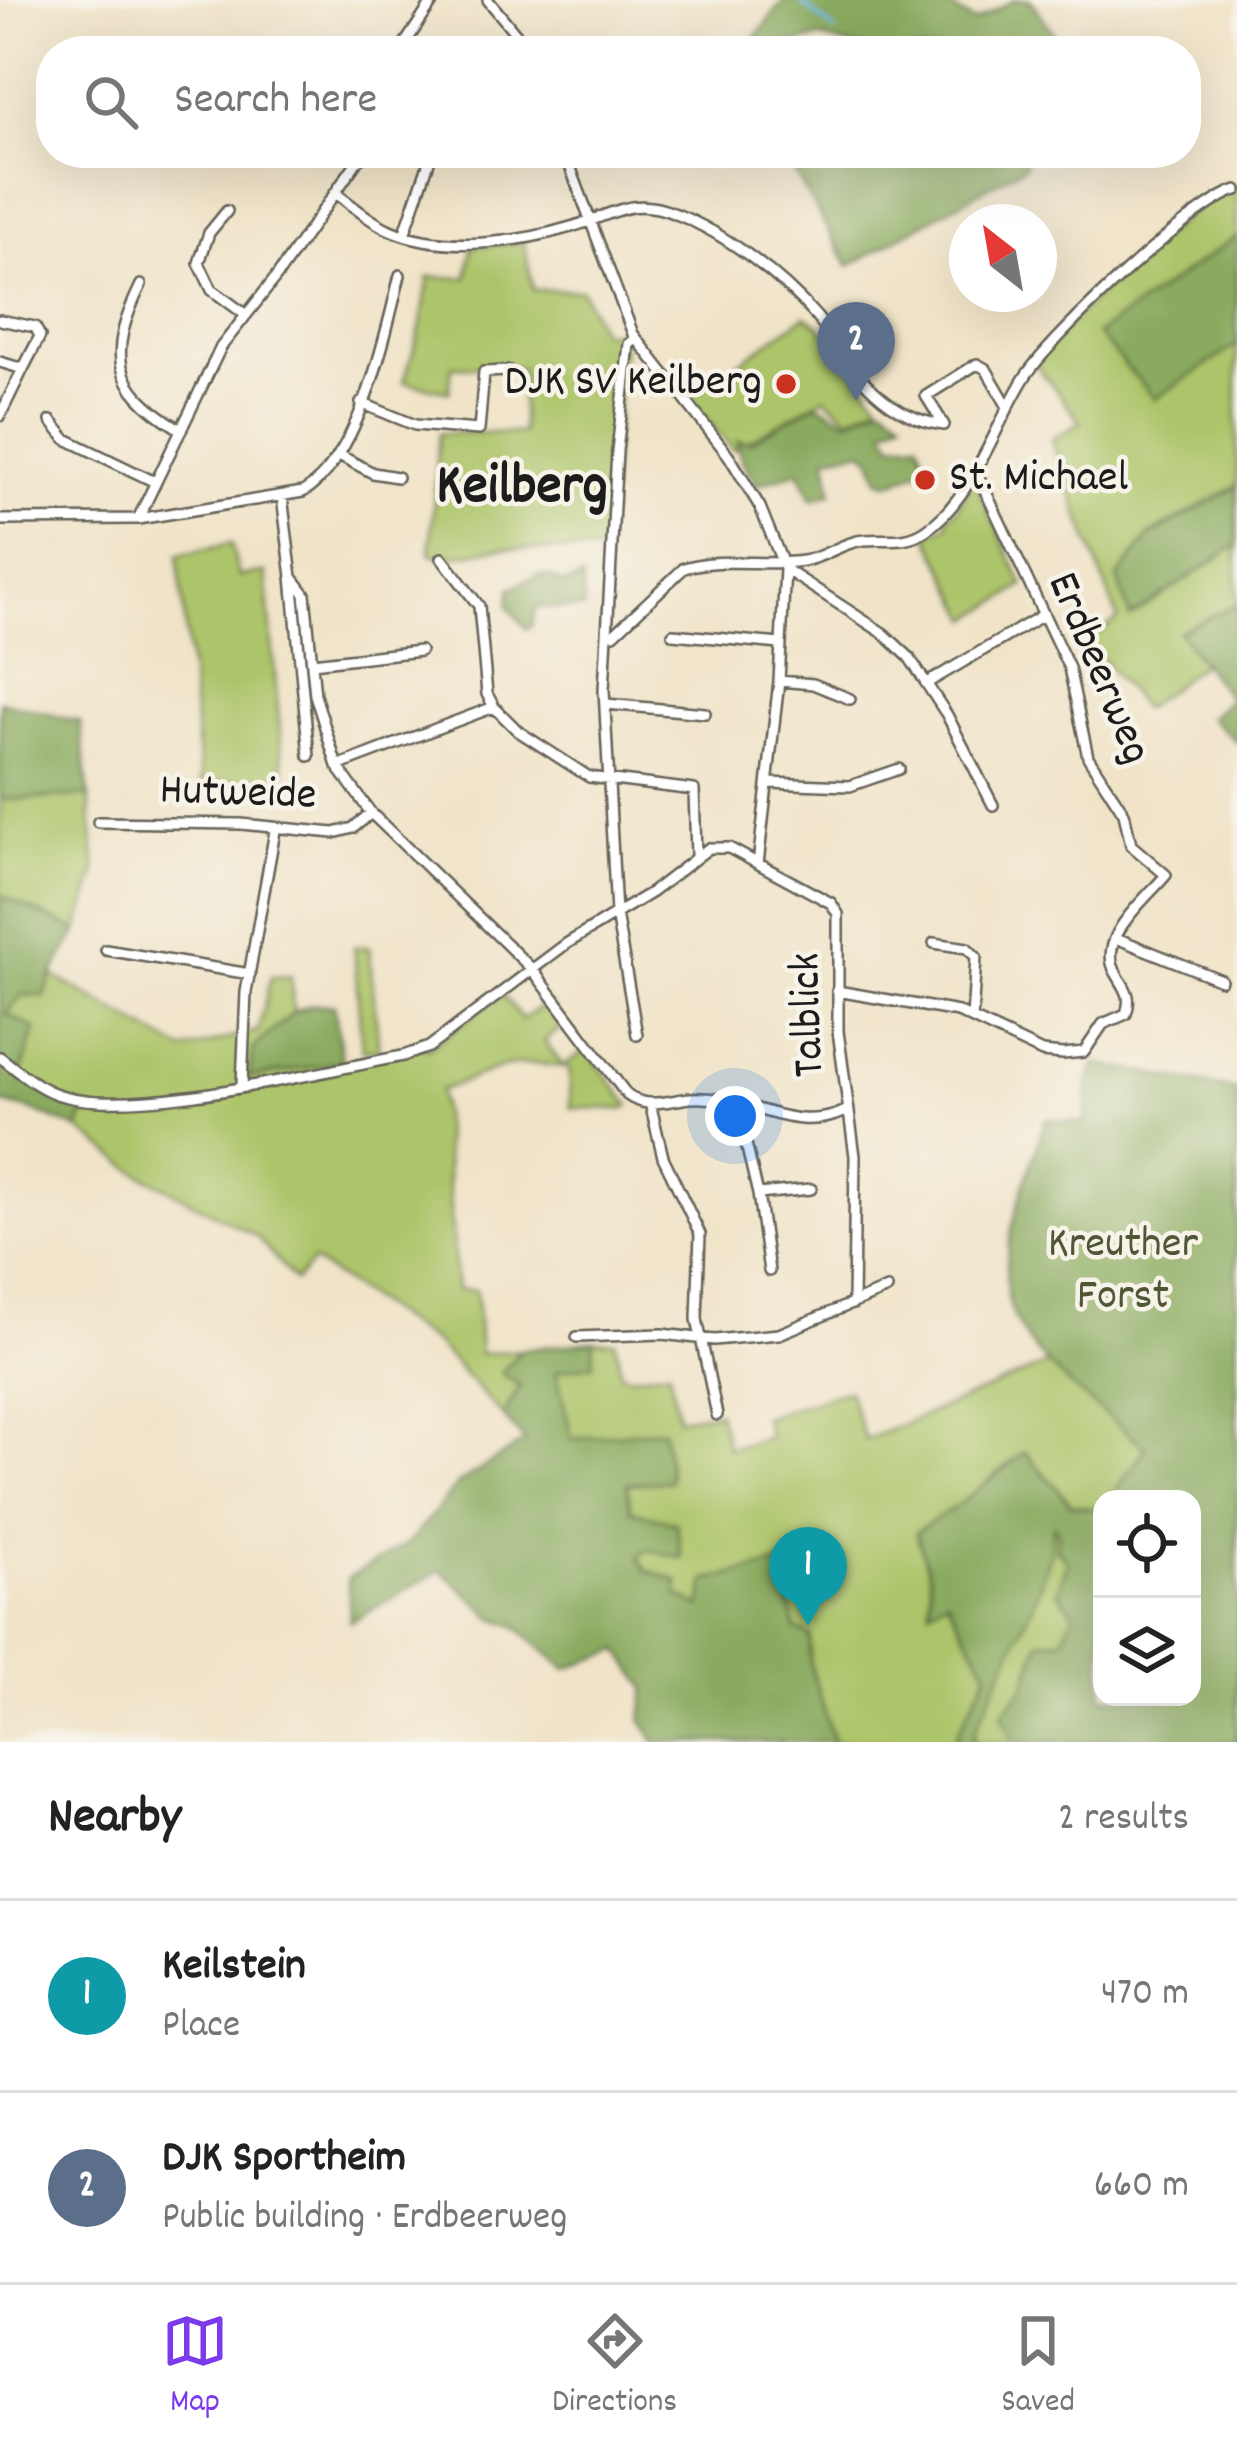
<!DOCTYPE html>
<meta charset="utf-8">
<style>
body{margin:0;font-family:Dekko,sans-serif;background:#f2f2f2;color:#222}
.controls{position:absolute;right:36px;bottom:36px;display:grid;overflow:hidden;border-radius:24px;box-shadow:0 12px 48px #0002}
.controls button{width:108px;height:108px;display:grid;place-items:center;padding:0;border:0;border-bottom:3px solid #e0e0e0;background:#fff;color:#222;font:60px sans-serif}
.compass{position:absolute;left:949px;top:204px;width:108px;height:108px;border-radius:50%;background:#fff;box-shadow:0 12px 48px #0002;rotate:329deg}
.you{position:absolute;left:735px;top:1116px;width:42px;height:42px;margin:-30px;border:9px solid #fff;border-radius:50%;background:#1a73e8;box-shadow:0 0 0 18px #1a73e833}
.badge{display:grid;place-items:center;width:78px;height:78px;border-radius:50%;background:#7c3aed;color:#fff;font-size:39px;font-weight:700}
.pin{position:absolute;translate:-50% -99px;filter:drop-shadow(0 3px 6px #0008)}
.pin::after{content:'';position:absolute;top:63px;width:42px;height:36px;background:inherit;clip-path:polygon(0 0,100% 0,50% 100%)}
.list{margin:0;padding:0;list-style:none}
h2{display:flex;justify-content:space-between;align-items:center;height:156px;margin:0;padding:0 48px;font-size:51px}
h2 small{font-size:39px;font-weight:400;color:#767676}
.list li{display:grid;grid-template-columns:78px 1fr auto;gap:36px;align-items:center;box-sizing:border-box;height:192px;padding:0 48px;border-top:3px solid #e0e0e0}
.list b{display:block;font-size:45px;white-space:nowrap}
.list p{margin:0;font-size:39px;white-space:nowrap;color:#767676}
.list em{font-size:39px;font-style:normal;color:#767676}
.icon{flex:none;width:66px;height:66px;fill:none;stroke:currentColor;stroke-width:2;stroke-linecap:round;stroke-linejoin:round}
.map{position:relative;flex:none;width:1237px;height:1742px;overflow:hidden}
.search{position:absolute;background:#fff;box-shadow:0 12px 48px #0002;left:36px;right:36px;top:36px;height:132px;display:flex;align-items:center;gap:30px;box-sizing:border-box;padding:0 42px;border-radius:48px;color:#767676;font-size:45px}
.sheet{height:540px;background:#fff}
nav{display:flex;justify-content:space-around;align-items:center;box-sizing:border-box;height:168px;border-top:3px solid #e0e0e0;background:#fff;font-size:33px;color:#767676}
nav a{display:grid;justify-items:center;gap:6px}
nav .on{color:#7c3aed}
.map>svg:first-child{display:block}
.green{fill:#adc56a;stroke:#647043;stroke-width:3}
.forest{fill:#8aaa5e;stroke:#53633d;stroke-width:3}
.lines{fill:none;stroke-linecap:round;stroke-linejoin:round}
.stream{stroke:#72c0ec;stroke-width:3}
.street-casing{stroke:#666258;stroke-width:14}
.street{stroke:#fff;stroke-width:9}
.poi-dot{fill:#c8321e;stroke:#f7f3e8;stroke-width:4.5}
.labels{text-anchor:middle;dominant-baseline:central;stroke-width:9;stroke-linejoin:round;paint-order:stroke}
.poi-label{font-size:45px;fill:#1c1c1c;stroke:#f7f3e8;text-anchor:end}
.street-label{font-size:45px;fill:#1c1c1c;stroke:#f7f3e8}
.park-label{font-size:45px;fill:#4f5737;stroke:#f7f3e8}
.district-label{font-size:57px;font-weight:bold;fill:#1c1c1c;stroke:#f7f3e8}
</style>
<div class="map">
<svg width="1237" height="1742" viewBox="0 0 1237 1742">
<rect width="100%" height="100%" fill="#f7f3e8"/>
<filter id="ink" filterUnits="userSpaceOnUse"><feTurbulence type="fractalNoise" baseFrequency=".00833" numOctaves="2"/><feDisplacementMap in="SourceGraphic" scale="24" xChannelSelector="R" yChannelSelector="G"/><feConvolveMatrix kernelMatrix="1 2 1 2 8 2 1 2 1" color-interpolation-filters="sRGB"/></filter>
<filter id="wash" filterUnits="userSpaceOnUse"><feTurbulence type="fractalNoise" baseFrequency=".004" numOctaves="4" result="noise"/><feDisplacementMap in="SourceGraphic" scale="48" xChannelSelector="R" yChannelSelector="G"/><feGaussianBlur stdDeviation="2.7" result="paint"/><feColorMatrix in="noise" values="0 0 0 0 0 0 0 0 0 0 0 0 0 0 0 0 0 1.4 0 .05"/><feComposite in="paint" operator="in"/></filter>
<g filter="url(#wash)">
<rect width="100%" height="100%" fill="#f0e3c7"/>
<!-- green -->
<path class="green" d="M 1229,186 L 1237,186 L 1237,486 L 1150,535 L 1118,577 L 1131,616 L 1237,545 L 1237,604 L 1179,631 L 1202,664 L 1143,709 L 1087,641 L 1118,619 L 1051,440 L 1081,422 L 1033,361 C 1094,298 1155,235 1229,186 Z
M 524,242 L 533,290 L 582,290 L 601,332 L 624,331 L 605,552 L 499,548 L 442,558 L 430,553 L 439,433 L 522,433 L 521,368 L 452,366 L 449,392 L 404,382 L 420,329 L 429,277 L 467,278 L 472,247 Z
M 805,316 L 819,325 L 880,403 L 849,417 L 825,397 L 733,450 L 689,398 Z
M 973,478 L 1024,586 L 970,619 L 928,535 L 948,524 L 948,516 L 957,509 Z
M 231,544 L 239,576 L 266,573 L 284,777 L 201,783 L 178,555 Z
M 89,796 L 96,872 L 78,931 L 0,895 L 0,800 Z
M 354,947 L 369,947 L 379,1050 L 362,1050 Z
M 52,975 L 184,1051 L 258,1031 L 271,977 L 291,976 L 293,1012 L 312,1005 L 334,1005 L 342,1062 L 405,1052 L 426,1042 L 427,1049 L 502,994 L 522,1019 L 548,1002 L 565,1025 L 544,1041 L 563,1066 L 586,1050 L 630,1105 L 624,1109 L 571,1108 L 569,1068 C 502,1056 500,1071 440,1090 L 457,1290 L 476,1290 L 480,1354 L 521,1350 L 502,1373 L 520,1386 L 503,1416 L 436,1344 L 313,1261 L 295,1281 L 257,1237 L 135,1171 L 78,1129 L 86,1107 L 55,1099 L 20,1078 L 6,1013 L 23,995 L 45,995 Z
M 1237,1331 L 1237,1742 L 834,1742 L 810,1664 L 810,1635 L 795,1630 L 782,1563 L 706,1581 L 702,1607 L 677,1595 L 678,1581 L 646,1570 L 639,1557 L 648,1549 L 681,1557 L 676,1523 L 631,1510 L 627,1484 L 670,1480 L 663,1430 L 572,1440 L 556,1370 L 593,1364 L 593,1341 L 615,1341 L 621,1373 L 632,1376 L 669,1370 L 678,1418 L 718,1412 L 728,1449 L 769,1437 L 763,1417 L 848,1390 L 865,1440 L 1048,1364 L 1146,1448 L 1110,1499 L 1102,1499 L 1102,1510 L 1072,1505 L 1025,1452 L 962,1502 L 917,1532 L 930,1576 L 930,1608 L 946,1598 L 988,1672 L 981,1689 L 1037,1589 L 1050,1554 L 1053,1526 L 1059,1534 L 1056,1549 L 1065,1557 L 1102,1515 L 1102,1697 L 1192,1697 L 1192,1499 L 1113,1499 L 1148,1455 L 1199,1348 Z"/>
<!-- forest -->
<path class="forest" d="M 784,0 L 940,0 L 974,22 L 1014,0 L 1031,0 L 1066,51 L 872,51 L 820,38 L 759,51 L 754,39 Z
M 794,153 L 1019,153 L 1026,165 L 849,266 L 786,158 Z
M 1237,236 L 1237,345 L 1155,399 L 1097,334 Z
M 817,403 L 848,420 L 883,404 L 903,418 L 885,430 L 894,443 L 919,441 L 926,461 L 920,470 L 890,483 L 879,479 L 873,460 L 864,450 L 827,456 L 832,493 L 812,499 L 799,471 L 757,485 L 741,459 L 737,441 L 749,442 Z
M 1237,486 L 1237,545 L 1130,617 L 1118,577 L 1150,536 Z
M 539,575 L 552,577 L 564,584 L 583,578 L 584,609 L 536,607 L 531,626 L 526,629 L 508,605 L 511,588 Z
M 1237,604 L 1237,742 L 1210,718 L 1230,699 L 1179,632 Z
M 0,701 L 80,722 L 89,796 L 0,800 Z
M 0,895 L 78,931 L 52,975 L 45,996 L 23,995 L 6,1013 L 35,1029 L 20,1078 L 55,1099 L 87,1107 L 78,1129 L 32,1110 L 0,1102 Z
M 312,1005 L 334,1005 L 342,1062 L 249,1078 L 253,1048 L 293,1013 Z
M 1096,1064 L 1237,1090 L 1237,1742 L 1014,1742 L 1002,1714 L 1025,1686 L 1040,1641 L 1063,1639 L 1074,1612 L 1058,1592 L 1068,1561 L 1056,1548 L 1059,1534 L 1054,1526 L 1050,1554 L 1033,1605 L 974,1732 L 975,1742 L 953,1742 L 988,1672 L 947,1598 L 930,1609 L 930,1576 L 916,1532 L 962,1502 L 1025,1452 L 1072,1505 L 1102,1510 L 1102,1697 L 1192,1697 L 1192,1499 L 1110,1499 L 1146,1448 C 1104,1411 1029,1363 1011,1309 C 993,1258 1030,1169 1046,1119 L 1085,1123 L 1089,1081 Z
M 593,1341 L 594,1364 L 556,1371 L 572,1439 L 663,1429 L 670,1481 L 627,1484 L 631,1510 L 676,1523 L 682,1558 L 648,1549 L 639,1557 L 646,1570 L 678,1581 L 677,1595 L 701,1607 L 706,1581 L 782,1563 L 795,1629 L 810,1635 L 810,1665 L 834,1742 L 655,1742 L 642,1719 L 646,1688 L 619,1650 L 566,1669 L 516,1626 L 494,1618 L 441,1570 L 350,1622 L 348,1578 L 410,1542 L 458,1484 L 525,1441 L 503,1416 L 520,1386 L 501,1373 L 521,1350 Z"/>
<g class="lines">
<!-- stream -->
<path class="stream" d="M 798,0 L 835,31"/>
</g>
</g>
<g filter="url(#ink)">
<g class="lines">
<defs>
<path id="street" d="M 488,0 L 530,51
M 400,51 L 434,0
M 565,153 L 633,334 L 729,456 L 760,507 L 785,569 L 779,681 L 758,864
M 337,194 C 354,207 370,221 390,230 C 443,253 518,243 571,227 C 614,215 631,195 676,214 C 725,233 781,276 816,316 C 824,325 830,337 837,347 C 862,384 898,420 944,425
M 227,211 L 209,233 L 199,263 L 212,290 L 246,315
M 404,235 L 432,153
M 141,285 C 107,354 112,387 178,428
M 0,320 L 35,327 L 40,336 L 23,369
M 636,339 L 629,344 L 617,451 L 604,690 L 616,914 L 637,1035
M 0,362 L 23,369 L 0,416
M 361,403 L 415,425 L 479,430 L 484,372 L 509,371
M 51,421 L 66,439 L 153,481
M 944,425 L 926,396 L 977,364 L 986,369 L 1008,407
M 339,455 L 373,473 L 397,477
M 282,496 L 292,577 L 305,594 L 315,695 L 337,766 L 371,813 L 532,969 L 627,1095 C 646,1110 669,1100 691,1098 C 750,1094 792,1138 848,1110
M 138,519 L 221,347 L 277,276 L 363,153
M 0,520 L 138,519 L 303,492 C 360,458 385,337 400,275
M 442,558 L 479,606 L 487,694 L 494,707 L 518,731 L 589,777 L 694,790 L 696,855
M 785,569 L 883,633 L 909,657 L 947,715 L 993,805
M 292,577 L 309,756
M 609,634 L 614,634 L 684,568 C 722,556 765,567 803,561 C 824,558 842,542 864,540 C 887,538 905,544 926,530 C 972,500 996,423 1025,377 C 1051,337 1194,202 1237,190
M 673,634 L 780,644
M 312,663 L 420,651
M 779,681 L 813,684 L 850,699
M 927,683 L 1043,615
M 606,704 L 705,713
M 337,766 L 494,707
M 768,783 L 850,786 L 899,769
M 98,822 L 241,824 L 334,833 L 353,828 L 371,813
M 1116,938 L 1221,980
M 934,943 L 967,948 L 976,957 L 972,1018
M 106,950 L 250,974
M 837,991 L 958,1012 L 1042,1052 L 1063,1054 L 1084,1052 L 1103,1024 L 1126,1014 C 1133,994 1124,988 1115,971 C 1097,937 1147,898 1166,875 L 1131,845 L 1124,813 L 1088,757 L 1069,668 L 975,469
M 0,1057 C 17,1070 34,1085 54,1093 C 127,1121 321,1071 403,1056 L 429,1047 L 566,944 L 652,892 L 709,848 L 729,848 L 831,903 L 838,914 L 838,1031 L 855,1156 L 853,1304
M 242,1085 L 246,992 L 275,831
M 736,1102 L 758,1194 L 769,1271
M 650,1103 L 663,1157 L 700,1234 L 697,1319 L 717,1415
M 758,1194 L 811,1189
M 577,1337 L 662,1334 L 714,1340 L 779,1334 L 887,1289"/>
</defs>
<!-- street casing -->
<use href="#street" class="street-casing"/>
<!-- street -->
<use href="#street" class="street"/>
</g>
</g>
<!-- markers -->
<g class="poi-dot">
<circle cx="786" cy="384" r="12"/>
<circle cx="925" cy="480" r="12"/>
</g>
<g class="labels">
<!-- poi labels -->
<g class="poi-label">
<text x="762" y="384">DJK SV Keilberg</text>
<text x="949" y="480" text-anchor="start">St. Michael</text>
</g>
<!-- street labels -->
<g class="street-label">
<text transform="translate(1097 669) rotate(67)">Erdbeerweg</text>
<text transform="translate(238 795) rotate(2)">Hutweide</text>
<text transform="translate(810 1015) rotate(-92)">Talblick</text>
</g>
<!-- park labels -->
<g class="park-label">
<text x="1123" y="1246">Kreuther<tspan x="1123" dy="52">Forst</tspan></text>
</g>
<!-- district labels -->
<g class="district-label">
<text x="522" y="490">Keilberg</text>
</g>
</g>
</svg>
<div class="controls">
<button><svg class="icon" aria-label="locate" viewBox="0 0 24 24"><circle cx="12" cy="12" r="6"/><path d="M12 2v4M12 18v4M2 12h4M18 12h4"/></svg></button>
<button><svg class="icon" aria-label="layers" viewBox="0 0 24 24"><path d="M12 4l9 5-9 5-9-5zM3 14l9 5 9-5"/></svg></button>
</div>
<svg class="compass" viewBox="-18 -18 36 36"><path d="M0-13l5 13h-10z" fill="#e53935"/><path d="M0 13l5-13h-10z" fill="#767676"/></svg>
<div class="you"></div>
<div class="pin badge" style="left:808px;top:1626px;background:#0f9aa8">1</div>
<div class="pin badge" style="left:856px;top:401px;background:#5c6f8a">2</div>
<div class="search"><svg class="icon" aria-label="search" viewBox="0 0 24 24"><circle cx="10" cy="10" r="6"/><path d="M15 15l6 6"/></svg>Search here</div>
</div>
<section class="sheet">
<h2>Nearby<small>2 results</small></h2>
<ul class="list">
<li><span class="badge" style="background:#0f9aa8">1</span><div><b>Keilstein</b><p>Place</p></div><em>470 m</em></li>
<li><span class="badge" style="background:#5c6f8a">2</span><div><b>DJK Sportheim</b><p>Public building · Erdbeerweg</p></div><em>660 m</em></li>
</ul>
</section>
<nav>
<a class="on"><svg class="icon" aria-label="map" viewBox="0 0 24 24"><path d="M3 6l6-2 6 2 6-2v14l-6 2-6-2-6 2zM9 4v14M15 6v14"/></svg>Map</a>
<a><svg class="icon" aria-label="directions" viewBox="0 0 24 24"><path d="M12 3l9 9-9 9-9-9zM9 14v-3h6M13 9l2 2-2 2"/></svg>Directions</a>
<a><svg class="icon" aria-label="saved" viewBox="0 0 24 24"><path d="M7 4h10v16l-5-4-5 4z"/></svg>Saved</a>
</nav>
